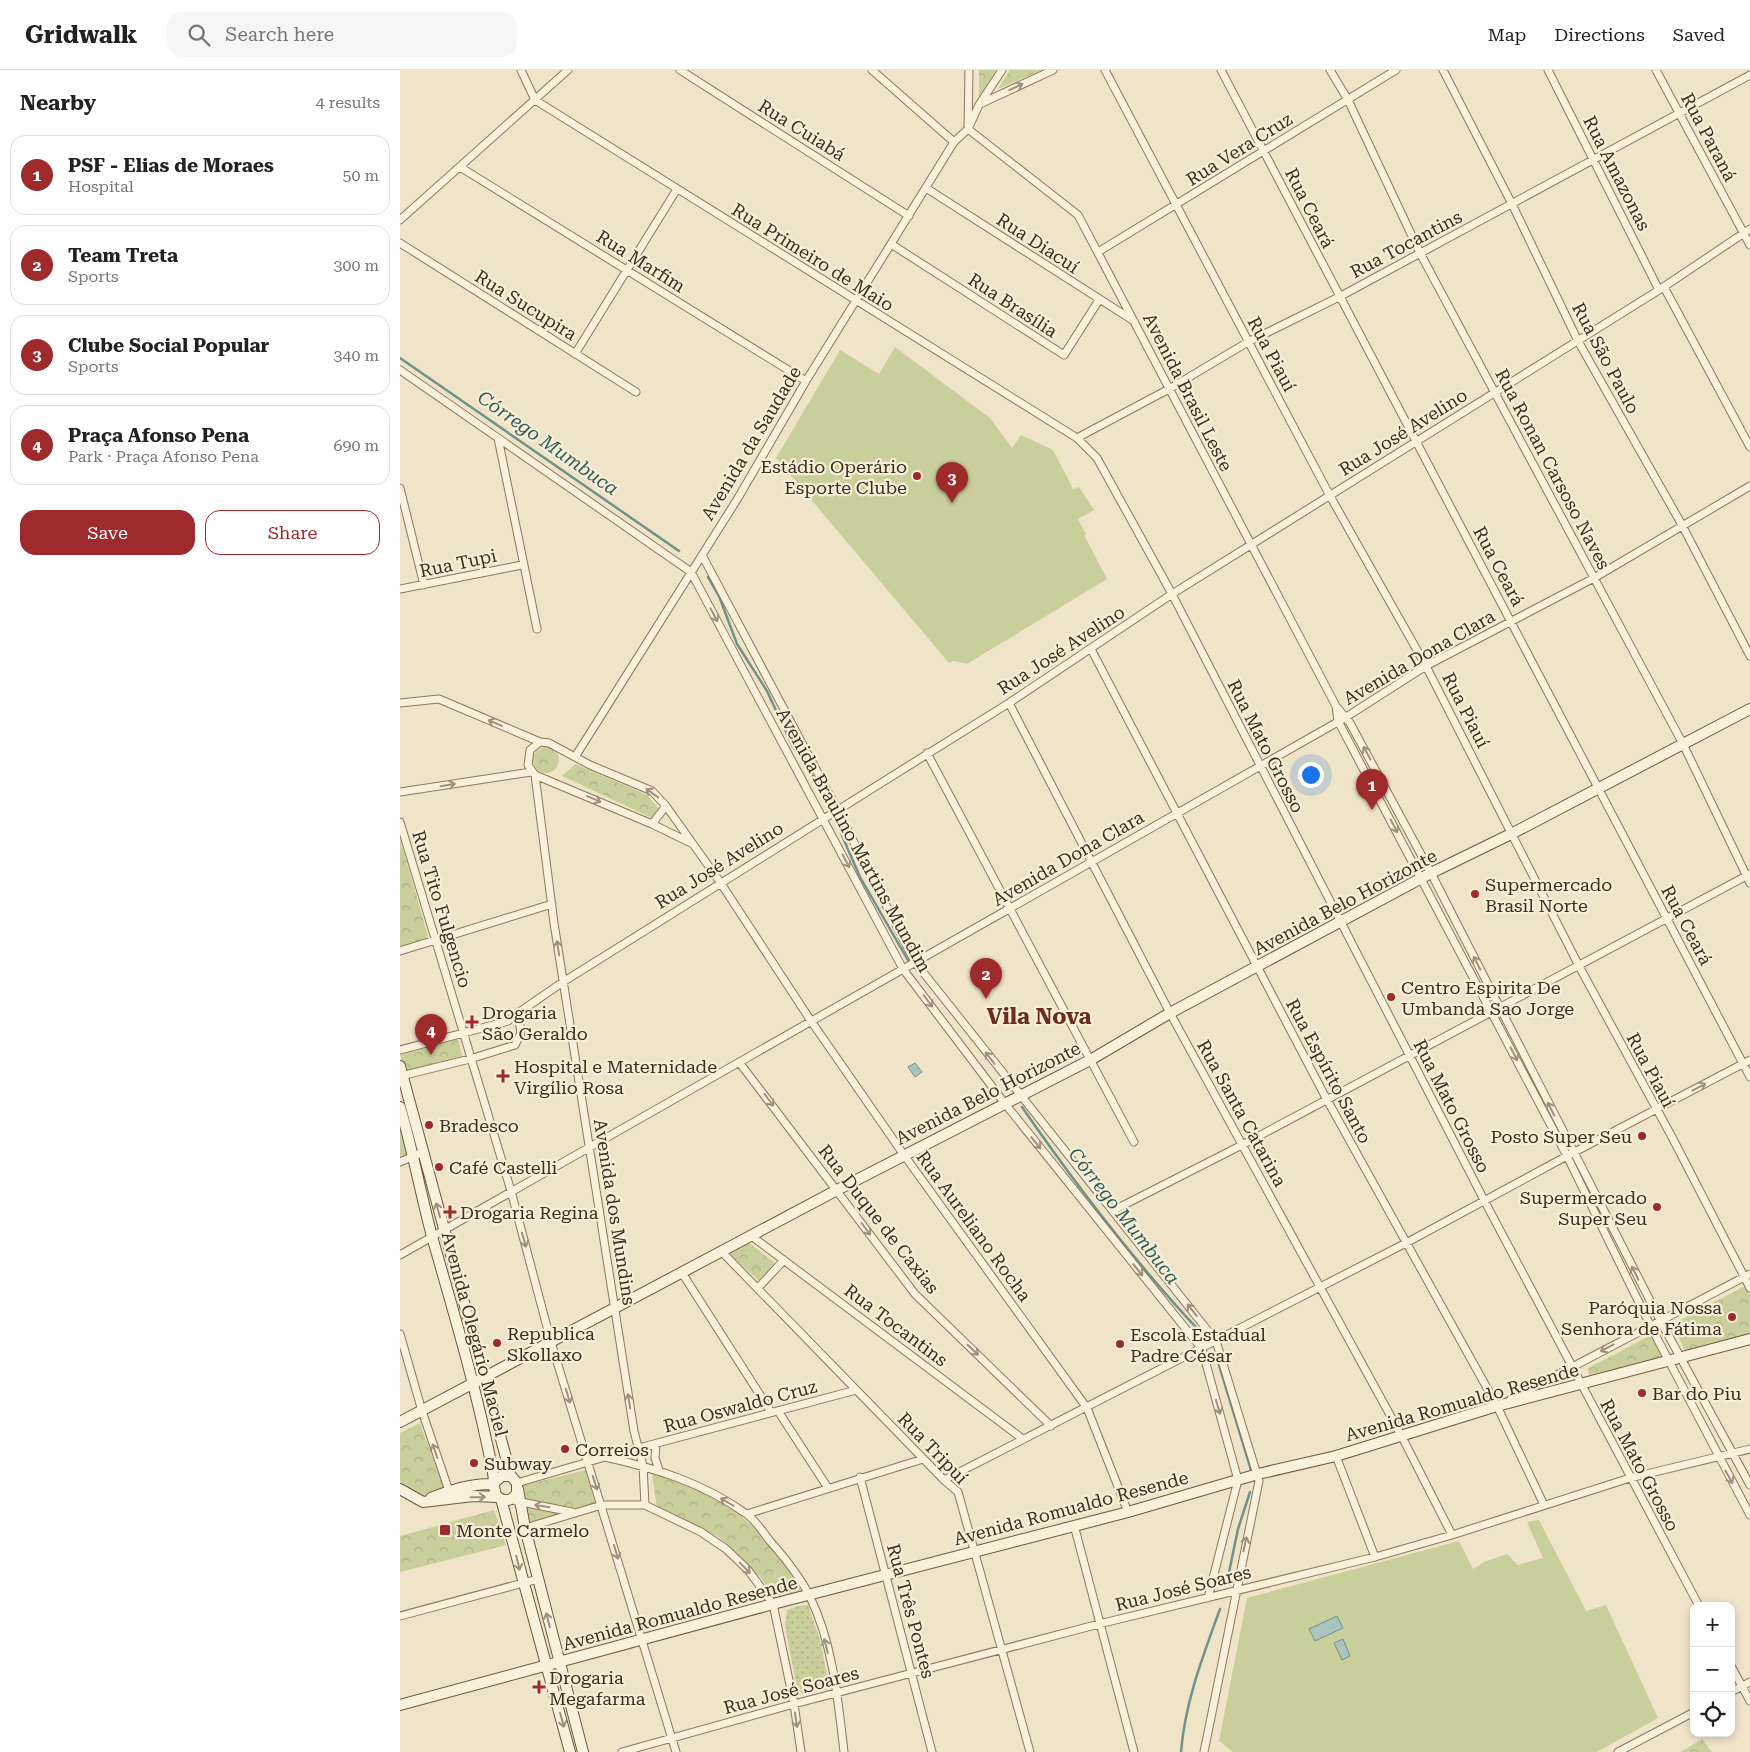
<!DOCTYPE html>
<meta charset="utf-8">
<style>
body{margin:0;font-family:"Roboto Serif",serif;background:#f6f6f6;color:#222}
.controls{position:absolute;right:15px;bottom:15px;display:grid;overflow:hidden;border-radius:10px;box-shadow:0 2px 8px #0003}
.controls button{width:45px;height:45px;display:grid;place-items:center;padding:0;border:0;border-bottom:1px solid #e0e0e0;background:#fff;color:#222;font:25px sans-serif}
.you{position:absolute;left:910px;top:704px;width:18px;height:18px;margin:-12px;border:4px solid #fff;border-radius:50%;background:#1a73e8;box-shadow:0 0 0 8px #1a73e833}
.badge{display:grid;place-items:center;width:32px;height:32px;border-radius:50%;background:#9e2a2b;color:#fff;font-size:16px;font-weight:700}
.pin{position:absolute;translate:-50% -41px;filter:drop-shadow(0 1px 2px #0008)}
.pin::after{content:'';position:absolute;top:26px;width:18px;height:15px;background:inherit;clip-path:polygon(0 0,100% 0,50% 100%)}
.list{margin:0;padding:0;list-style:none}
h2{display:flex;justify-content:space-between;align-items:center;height:65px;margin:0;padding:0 20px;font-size:21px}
h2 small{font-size:16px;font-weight:400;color:#767676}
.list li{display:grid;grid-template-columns:32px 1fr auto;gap:15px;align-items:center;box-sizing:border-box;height:80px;margin:0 10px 10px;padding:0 10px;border:1px solid #e0e0e0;border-radius:15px}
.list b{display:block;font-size:19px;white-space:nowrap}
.list p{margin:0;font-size:16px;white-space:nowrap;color:#767676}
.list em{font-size:16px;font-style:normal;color:#767676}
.actions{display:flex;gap:10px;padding:15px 20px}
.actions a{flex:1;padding:11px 0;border:1px solid #9e2a2b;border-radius:15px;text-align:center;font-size:18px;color:#9e2a2b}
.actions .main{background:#9e2a2b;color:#fff}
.icon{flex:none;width:28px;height:28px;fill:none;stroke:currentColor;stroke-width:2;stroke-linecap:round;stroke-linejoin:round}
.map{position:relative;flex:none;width:1350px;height:1682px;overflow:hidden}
header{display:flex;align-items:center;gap:30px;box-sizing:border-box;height:70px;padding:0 25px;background:#fff;border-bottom:1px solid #e0e0e0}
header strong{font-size:24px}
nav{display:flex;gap:28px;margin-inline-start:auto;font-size:18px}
.search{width:350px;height:45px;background:#f6f6f6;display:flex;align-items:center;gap:12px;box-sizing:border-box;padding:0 18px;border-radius:15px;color:#767676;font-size:19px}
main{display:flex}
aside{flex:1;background:#fff}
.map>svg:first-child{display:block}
.grass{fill:url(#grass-dots)}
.park{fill:url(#park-crowns)}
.pitch{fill:#c9cf9b}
.water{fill:#a9c4bc;stroke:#6f938a}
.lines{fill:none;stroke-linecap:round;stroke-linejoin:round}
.stream{stroke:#6f938a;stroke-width:2.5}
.street-casing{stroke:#8d765c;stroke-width:9}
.secondary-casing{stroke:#6f573f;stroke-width:12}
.street{stroke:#faf1dc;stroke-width:7}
.secondary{stroke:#faf1dc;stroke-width:10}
.oneway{stroke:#9c907e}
.poi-dot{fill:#9e2a2b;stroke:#f7eed8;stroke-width:2}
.labels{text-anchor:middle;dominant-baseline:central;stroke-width:4.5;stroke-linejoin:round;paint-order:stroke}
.street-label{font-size:18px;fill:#3d2e20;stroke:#f7eed8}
.poi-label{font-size:18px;fill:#3d2e20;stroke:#f7eed8;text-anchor:start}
.water-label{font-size:19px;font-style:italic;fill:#2f5d5a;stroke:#f7eed8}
.district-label{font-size:22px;font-weight:bold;fill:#6b2e1e;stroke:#f7eed8}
</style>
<header>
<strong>Gridwalk</strong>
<div class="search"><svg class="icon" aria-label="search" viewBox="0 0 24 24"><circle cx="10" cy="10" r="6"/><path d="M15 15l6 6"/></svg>Search here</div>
<nav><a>Map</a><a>Directions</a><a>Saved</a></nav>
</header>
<main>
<aside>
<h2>Nearby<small>4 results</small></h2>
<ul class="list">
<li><span class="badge">1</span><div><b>PSF - Elias de Moraes</b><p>Hospital</p></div><em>50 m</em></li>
<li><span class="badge">2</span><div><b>Team Treta</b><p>Sports</p></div><em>300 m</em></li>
<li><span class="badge">3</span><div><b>Clube Social Popular</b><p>Sports</p></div><em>340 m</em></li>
<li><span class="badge">4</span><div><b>Praça Afonso Pena</b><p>Park · Praça Afonso Pena</p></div><em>690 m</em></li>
</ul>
<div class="actions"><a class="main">Save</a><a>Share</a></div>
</aside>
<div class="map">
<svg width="1350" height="1682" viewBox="0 0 1350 1682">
<defs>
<pattern id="grass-dots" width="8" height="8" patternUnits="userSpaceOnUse" patternTransform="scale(1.25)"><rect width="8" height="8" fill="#c9cf9b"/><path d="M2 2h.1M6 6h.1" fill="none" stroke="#aeb285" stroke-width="1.8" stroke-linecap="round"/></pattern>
<pattern id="park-crowns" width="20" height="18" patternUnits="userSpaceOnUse" patternTransform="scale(1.25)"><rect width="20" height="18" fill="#c9cf9b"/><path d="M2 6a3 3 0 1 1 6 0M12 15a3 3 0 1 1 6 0" fill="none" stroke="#aeb285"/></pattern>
</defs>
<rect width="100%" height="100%" fill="#f0e4c8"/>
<!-- grass -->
<path class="grass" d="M 408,1535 L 420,1570 L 430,1619 L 398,1624 L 385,1555 L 387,1540 L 398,1536 Z"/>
<!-- park -->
<path class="park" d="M 579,0 L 596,0 L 579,28 Z
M 610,0 L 642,0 L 598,19 Z
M133 690a13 13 0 1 1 26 0a13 13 0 1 1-26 0Z
M 175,694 L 247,725 L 259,739 L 256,747 L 252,748 L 162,706 Z
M 0,768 L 28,866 L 25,870 L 0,878 Z
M 57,966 L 63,988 L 4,1003 L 0,982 Z
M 0,1049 L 7,1077 L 6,1084 L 0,1087 Z
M 348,1172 L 375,1193 L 359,1211 L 330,1184 Z
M 1345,1216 L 1350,1225 L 1350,1265 L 1286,1283 L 1273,1254 Z
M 1253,1264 L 1265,1288 L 1189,1305 L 1188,1298 Z
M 20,1353 L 44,1418 L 23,1427 L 0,1412 L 0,1363 Z
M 186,1400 L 195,1434 L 176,1438 L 124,1430 L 121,1416 Z
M 252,1404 C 309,1416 353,1448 386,1495 C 392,1502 401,1511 400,1521 L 375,1527 L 360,1507 L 319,1467 L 257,1438 Z
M 125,1437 L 161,1443 L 130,1453 Z
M 94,1440 L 106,1475 L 0,1502 L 0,1466 Z
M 1302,1669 L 1312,1682 L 1281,1682 Z"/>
<!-- pitch -->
<path class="pitch" d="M 495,277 L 590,348 L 612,378 L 621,365 L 653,380 L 673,419 L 679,417 L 694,440 L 678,449 L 686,464 L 684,465 L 707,509 L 567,594 L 553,591 L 549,593 L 376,388 L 440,280 L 479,304 Z
M 1139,1450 L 1186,1541 L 1206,1535 L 1258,1648 L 1197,1682 L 833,1682 L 819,1671 L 847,1528 L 1059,1471 L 1073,1499 L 1084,1492 L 1107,1484 L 1118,1495 L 1143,1488 L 1127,1452 Z"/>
<!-- water -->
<path class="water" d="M 515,993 L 522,1002 L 515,1007 L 508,997 Z
M 937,1546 L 943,1558 L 915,1571 L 909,1559 Z
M 943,1569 L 950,1586 L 942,1590 L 934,1573 Z"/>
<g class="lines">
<!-- stream -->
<path class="stream" d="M 0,288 L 279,481
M 308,507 L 319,526 L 337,574 L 367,621 L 393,677 L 404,689 L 427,733
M 441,763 L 460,807 L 509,892
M 622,1037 C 678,1118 739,1198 807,1269
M 815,1282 L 851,1400
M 827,1512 L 838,1459 L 850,1422
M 781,1682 C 785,1632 803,1586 820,1539"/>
<defs>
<path id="street" d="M 121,0 L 135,30 L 677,368 L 697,388 L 772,524 L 1084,1130 L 1299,1536
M 280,0 L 509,146
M 472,0 L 554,72
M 569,0 L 568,59 L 678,145 L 936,636 L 950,653 L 1031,803 L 1260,1250 L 1350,1415
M 705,0 L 930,426 L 1026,596 L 1179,896 L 1273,1069 L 1350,1218
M 821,0 L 1350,1007
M 930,0 L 948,30 L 1020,183 L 1283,674 L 1350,813
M 1043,0 L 1112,134 L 1178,271 L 1282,455 L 1350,586
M 1148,0 L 1259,220
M 1256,0 L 1350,175
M 580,34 L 653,0
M 60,97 L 406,311
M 526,118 L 734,251
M 0,150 L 168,0
M 0,173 L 236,322
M 491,174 L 664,285 L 699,230
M 698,182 L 996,0
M 1264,217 L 1350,377
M 175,284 L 277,119
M 0,300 L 291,502 L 503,899 L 606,1035 L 802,1279 L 838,1410 L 808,1528
M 98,368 L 137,559
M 677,368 L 769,319 L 848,272 L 939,227 L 1350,5
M 0,418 L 24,515
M 302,485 L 437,739 L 515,892 L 816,1271 L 859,1411 L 804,1682
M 0,519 L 122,495
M 691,579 L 926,1028 L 1097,1336 L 1144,1435
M 0,633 L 39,629 L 140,672
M 609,633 L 770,943 L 1001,1365 L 1052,1465
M 936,636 L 938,651 L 1167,1086 L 1250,1255 L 1350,1445
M 527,683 L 734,1072
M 175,687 L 338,428 L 406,311 L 554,72 L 568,59 L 579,35 L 602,0
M 135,705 L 154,853 L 234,1361 L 243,1396 L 245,1435
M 0,722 L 131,702
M 0,752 L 111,1121 L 151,1272 L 276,1682
M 252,754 L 266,736
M 293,774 L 252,754 L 135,705 L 128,695 L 130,680 L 140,672 L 149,673 L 190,695 L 252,721 L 266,736 L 320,812 L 411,951 L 504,1085 L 687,1338 L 728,1442
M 0,881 L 152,834
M 0,980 L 108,951 L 118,943
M 339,992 L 515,1224 L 651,1356
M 1,1006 L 70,989 L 115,975 L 121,963 L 118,943 L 163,912 L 609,633 L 772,524 L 1259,220 L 1350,159
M 0,1092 L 23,1082
M 714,1140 L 842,1075 L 1350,804
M 350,1165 L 623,1369
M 321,1181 L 544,1410 L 558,1422 L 630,1682
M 0,1185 L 943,649 L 1026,596 L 1194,508 L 1350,416
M 282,1203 L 371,1342
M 358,1218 L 384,1190
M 0,1264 L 22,1341 L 49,1421
M 1111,1329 L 1350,1204
M 378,1341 L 428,1418
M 256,1374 L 255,1388 L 259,1400
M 936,1386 L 975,1487
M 205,1387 C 255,1398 303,1413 345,1443 C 355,1449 363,1462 370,1471 C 385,1488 400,1506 410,1527 C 433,1574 438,1630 444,1682
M 460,1407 L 532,1682
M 544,1410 L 1006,1173 L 1167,1086 L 1350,990
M 117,1413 L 205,1387 L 456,1320
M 116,1431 L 172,1442
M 347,1444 L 523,1389
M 674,1455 L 734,1682
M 125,1458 L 202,1435 L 245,1435 L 301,1462 L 326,1479 L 348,1500 L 373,1534 L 394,1634 L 401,1682
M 0,1546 L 138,1509
M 1331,1596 L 1350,1631
M 1331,1622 L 1350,1612
M 222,1682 L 394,1634 L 699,1554 L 975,1487 L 1052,1465 L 1230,1408 L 1350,1379
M 1218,1682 L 1294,1642"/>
<path id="secondary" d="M 0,996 L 111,1406
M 0,1037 C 13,1081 21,1126 33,1170 C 55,1247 78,1324 93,1403 C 95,1412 91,1429 105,1430 C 111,1431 114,1427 117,1423 L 117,1413 L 111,1406 L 102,1406 L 95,1412
M 0,1352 L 437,1120 L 692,989 L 770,943 L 1031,803 L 1113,763 L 1350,639
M 0,1419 L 23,1432 L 73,1426 L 97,1427
M 118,1419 L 125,1458 L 183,1682
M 31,1428 C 51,1420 72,1413 94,1414
M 101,1429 L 170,1682
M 0,1635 L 373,1534 L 728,1442 L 858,1404 L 936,1386 L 1097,1336 L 1350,1269"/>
</defs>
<!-- street casing -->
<use href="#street" class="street-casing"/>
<!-- secondary casing -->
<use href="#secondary" class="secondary-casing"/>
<!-- street -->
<use href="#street" class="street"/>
<!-- secondary -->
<use href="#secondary" class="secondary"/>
</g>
<!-- one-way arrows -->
<defs><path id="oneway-shaft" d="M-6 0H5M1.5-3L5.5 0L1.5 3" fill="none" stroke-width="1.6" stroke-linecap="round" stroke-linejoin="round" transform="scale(1.25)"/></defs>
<g class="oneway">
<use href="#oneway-shaft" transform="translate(616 17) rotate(-25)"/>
<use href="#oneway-shaft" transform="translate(314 545) rotate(62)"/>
<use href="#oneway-shaft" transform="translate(95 653) rotate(-157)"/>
<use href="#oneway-shaft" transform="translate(967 683) rotate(-118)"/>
<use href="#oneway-shaft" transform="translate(48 715) rotate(-9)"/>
<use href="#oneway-shaft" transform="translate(252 723) rotate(-144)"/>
<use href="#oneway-shaft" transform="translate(194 729) rotate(23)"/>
<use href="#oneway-shaft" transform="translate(994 756) rotate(62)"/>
<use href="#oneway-shaft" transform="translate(446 791) rotate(62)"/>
<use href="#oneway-shaft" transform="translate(158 878) rotate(-99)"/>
<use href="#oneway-shaft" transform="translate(1077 893) rotate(-117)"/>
<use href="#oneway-shaft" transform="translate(528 931) rotate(53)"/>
<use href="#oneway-shaft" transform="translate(1114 984) rotate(62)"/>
<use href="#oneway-shaft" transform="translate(590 988) rotate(-128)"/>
<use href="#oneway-shaft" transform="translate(1299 1017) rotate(-28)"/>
<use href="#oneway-shaft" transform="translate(369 1030) rotate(53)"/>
<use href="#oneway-shaft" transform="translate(1151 1039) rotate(-117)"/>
<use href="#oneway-shaft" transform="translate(636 1073) rotate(51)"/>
<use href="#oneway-shaft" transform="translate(38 1140) rotate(-105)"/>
<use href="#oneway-shaft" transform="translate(466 1159) rotate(53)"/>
<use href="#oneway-shaft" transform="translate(124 1170) rotate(74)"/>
<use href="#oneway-shaft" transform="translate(738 1200) rotate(51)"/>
<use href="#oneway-shaft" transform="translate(1235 1203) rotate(-117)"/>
<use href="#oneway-shaft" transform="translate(792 1240) rotate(-128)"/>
<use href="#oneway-shaft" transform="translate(1207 1278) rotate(152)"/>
<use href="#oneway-shaft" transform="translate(573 1280) rotate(44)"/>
<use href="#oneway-shaft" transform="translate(168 1326) rotate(73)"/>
<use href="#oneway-shaft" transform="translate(229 1331) rotate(-99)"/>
<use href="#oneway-shaft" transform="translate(818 1337) rotate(74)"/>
<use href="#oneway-shaft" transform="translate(35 1381) rotate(-109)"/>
<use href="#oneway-shaft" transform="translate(1329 1407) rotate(61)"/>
<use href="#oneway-shaft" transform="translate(195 1413) rotate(72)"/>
<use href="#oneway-shaft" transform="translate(78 1427) rotate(-1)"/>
<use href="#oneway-shaft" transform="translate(327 1432) rotate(-150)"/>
<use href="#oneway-shaft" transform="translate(142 1436) rotate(-170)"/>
<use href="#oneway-shaft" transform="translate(845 1474) rotate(-78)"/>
<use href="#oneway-shaft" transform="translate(216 1482) rotate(73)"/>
<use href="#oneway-shaft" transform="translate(118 1493) rotate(76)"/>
<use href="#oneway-shaft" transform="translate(345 1498) rotate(46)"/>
<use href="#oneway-shaft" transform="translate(148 1550) rotate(-104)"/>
<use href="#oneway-shaft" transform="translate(426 1576) rotate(-104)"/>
<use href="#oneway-shaft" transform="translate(162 1650) rotate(75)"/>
<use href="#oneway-shaft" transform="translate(396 1650) rotate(82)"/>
</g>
<!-- markers -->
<g class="poi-dot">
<circle cx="517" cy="406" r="5"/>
<circle cx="1075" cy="824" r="5"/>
<circle cx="991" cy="927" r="5"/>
<path d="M69.5 944.5h5v5h5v5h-5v5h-5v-5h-5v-5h5z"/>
<path d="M100.5 998.5h5v5h5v5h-5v5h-5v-5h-5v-5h5z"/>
<circle cx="29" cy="1055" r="5"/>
<circle cx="1242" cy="1066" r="5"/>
<circle cx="39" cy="1097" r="5"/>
<circle cx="1257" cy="1137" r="5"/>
<path d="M47.5 1134.5h5v5h5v5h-5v5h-5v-5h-5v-5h5z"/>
<circle cx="1332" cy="1247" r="5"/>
<circle cx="97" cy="1273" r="5"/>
<circle cx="720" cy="1274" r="5"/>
<circle cx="1242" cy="1323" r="5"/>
<circle cx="165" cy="1379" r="5"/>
<circle cx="74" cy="1393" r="5"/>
<rect x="39" y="1454" width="12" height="12" rx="2.5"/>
<path d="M136.5 1609.5h5v5h5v5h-5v5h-5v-5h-5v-5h5z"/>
</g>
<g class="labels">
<!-- street labels -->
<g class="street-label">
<text transform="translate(402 60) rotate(32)">Rua Cuiabá</text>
<text transform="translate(1309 67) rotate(62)">Rua Paraná</text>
<text transform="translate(839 79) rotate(-32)">Rua Vera Cruz</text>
<text transform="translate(1217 103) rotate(63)">Rua Amazonas</text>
<text transform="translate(910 138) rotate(63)">Rua Ceará</text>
<text transform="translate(638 173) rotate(33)">Rua Diacuí</text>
<text transform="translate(1006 174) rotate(-28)">Rua Tocantins</text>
<text transform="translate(413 187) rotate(32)">Rua Primeiro de Maio</text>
<text transform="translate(241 191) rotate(32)">Rua Marfim</text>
<text transform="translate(126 235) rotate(32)">Rua Sucupira</text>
<text transform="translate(613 235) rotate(33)">Rua Brasília</text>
<text transform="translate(872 284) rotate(62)">Rua Piauí</text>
<text transform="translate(1206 288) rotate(62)">Rua São Paulo</text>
<text transform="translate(788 322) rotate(63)">Avenida Brasil Leste</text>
<text transform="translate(1003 362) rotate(-32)">Rua José Avelino</text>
<text transform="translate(351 373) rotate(-59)">Avenida da Saudade</text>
<text transform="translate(1153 399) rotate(62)">Rua Ronan Carsoso Naves</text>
<text transform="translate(58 493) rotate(-12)">Rua Tupi</text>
<text transform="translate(1099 496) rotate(62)">Rua Ceará</text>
<text transform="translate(661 580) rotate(-33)">Rua José Avelino</text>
<text transform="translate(1019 587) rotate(-30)">Avenida Dona Clara</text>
<text transform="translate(1066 640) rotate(63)">Rua Piauí</text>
<text transform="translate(866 676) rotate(63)">Rua Mato Grosso</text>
<text transform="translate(454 770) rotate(61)">Avenida Braulino Martins Mundim</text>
<text transform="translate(668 788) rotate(-30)">Avenida Dona Clara</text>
<text transform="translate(319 795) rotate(-32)">Rua José Avelino</text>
<text transform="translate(945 832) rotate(-28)">Avenida Belo Horizonte</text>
<text transform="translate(42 839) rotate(73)">Rua Tito Fulgencio</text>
<text transform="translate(1287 855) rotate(62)">Rua Ceará</text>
<text transform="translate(1251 1000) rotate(62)">Rua Piauí</text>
<text transform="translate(929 1001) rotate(62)">Rua Espírito Santo</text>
<text transform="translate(588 1023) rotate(-27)">Avenida Belo Horizonte</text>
<text transform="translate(1052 1036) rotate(63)">Rua Mato Grosso</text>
<text transform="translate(842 1043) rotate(61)">Rua Santa Catarina</text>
<text transform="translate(215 1142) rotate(81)">Avenida dos Mundins</text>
<text transform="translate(479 1149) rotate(52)">Rua Duque de Caxias</text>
<text transform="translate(574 1156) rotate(54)">Rua Aureliano Rocha</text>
<text transform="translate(496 1255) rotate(37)">Rua Tocantins</text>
<text transform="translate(75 1264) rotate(75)">Avenida Olegário Maciel</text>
<text transform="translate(1062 1332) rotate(-16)">Avenida Romualdo Resende</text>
<text transform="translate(340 1336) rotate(-15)">Rua Oswaldo Cruz</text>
<text transform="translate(533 1378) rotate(46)">Rua Tripuí</text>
<text transform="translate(1240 1395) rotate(62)">Rua Mato Grosso</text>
<text transform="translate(671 1438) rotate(-15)">Avenida Romualdo Resende</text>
<text transform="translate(783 1518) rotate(-14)">Rua José Soares</text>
<text transform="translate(511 1541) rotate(75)">Rua Três Pontes</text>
<text transform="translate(280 1543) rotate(-15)">Avenida Romualdo Resende</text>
<text transform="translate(391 1620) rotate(-15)">Rua José Soares</text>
</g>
<!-- poi labels -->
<g class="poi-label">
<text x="507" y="396" text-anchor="end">Estádio Operário<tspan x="507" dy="21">Esporte Clube</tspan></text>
<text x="1085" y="814">Supermercado<tspan x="1085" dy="21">Brasil Norte</tspan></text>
<text x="1001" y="917">Centro Espirita De<tspan x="1001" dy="21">Umbanda Sao Jorge</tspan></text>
<text x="82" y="942">Drogaria<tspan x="82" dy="21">São Geraldo</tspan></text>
<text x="114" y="996">Hospital e Maternidade<tspan x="114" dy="21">Virgílio Rosa</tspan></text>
<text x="39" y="1055">Bradesco</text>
<text x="1232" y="1066" text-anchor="end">Posto Super Seu</text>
<text x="49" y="1097">Café Castelli</text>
<text x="1247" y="1127" text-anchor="end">Supermercado<tspan x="1247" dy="21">Super Seu</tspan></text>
<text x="60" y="1142">Drogaria Regina</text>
<text x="1322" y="1237" text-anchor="end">Paróquia Nossa<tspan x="1322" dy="21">Senhora de Fátima</tspan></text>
<text x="107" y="1263">Republica<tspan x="107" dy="21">Skollaxo</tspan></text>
<text x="730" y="1264">Escola Estadual<tspan x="730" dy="21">Padre César</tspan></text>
<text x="1252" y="1323">Bar do Piu</text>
<text x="175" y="1379">Correios</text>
<text x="84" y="1393">Subway</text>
<text x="56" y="1460">Monte Carmelo</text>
<text x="149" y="1607">Drogaria<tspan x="149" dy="21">Megafarma</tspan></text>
</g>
<!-- water labels -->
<g class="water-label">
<text transform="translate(148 373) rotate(35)">Córrego Mumbuca</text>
<text transform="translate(724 1146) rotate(52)">Córrego Mumbuca</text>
</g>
<!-- district labels -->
<g class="district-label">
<text x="639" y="946">Vila Nova</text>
</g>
</g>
</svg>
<div class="controls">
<button>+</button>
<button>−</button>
<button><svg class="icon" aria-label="locate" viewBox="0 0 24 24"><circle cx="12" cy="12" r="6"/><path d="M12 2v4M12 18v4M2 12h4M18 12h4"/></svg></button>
</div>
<div class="you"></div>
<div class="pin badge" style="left:972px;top:740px">1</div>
<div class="pin badge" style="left:586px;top:929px">2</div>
<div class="pin badge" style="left:552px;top:433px">3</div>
<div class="pin badge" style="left:31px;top:985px">4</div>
</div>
</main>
